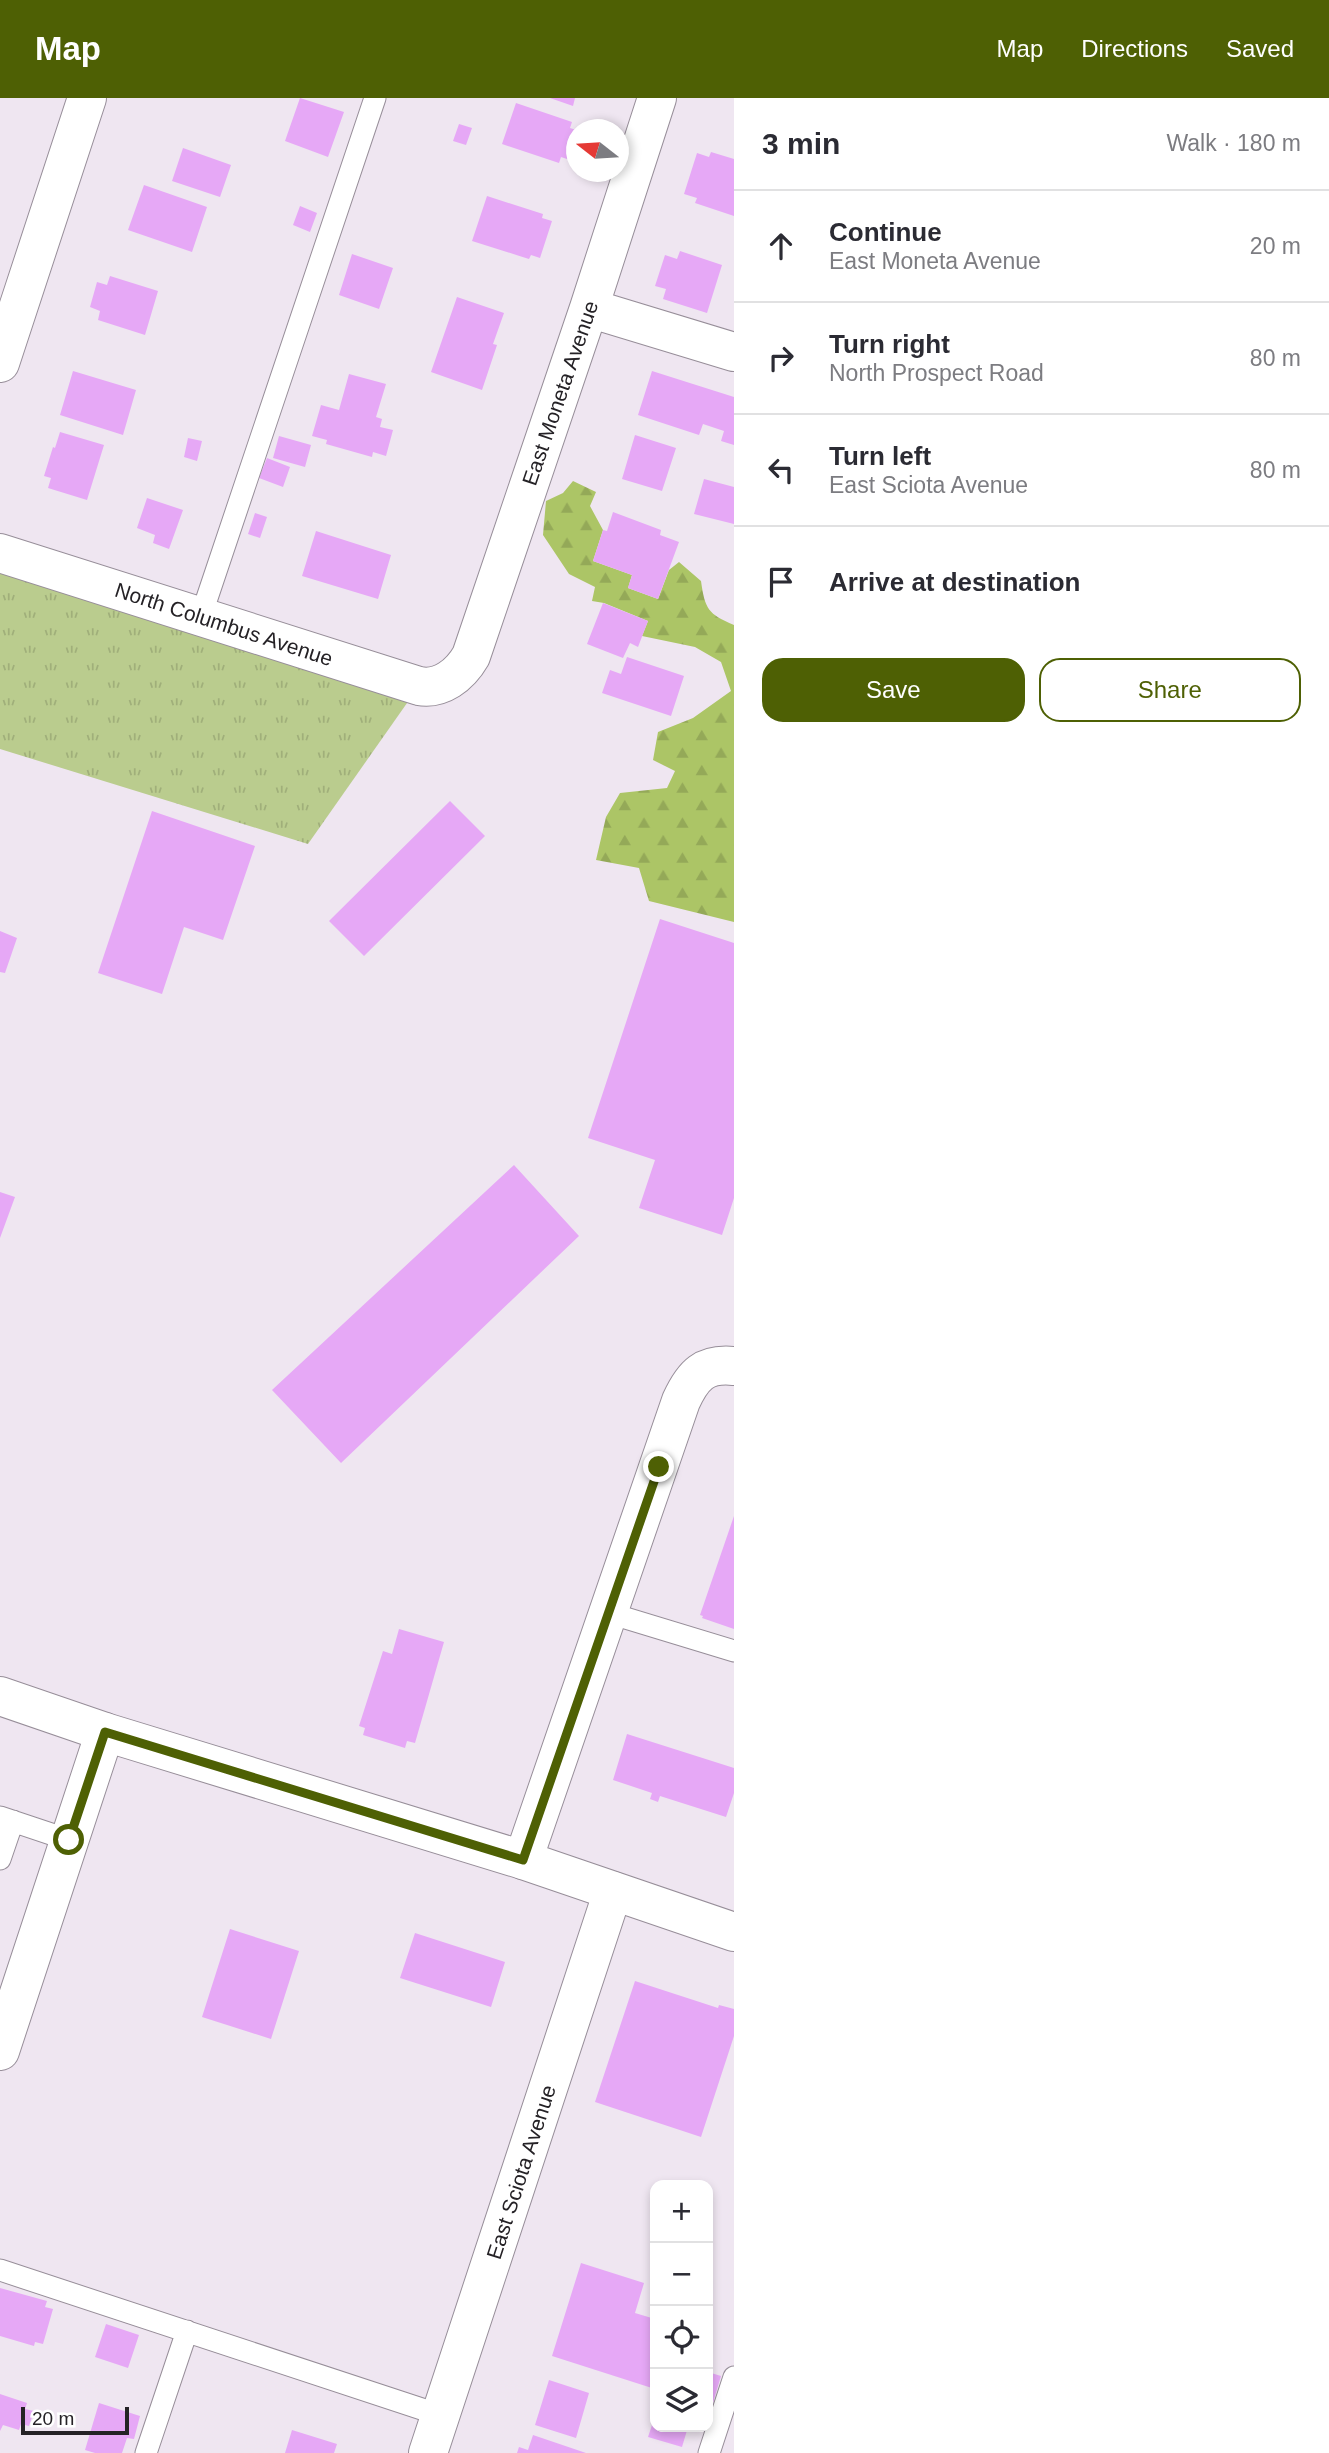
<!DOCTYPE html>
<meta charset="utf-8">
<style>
body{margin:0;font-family:Arial,sans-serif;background:#f2f2f3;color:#2b2b33}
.controls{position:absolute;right:21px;bottom:21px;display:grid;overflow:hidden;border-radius:14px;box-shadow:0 4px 10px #0003}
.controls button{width:63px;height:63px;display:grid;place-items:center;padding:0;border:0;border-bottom:2px solid #e1e1e2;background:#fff;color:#2b2b33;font:35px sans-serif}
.compass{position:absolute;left:566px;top:21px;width:63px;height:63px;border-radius:50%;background:#fff;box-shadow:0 4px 10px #0003;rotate:287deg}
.scale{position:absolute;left:21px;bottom:18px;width:108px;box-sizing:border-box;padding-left:7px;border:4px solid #252226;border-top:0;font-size:19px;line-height:24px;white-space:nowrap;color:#252226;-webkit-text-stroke:5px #fff;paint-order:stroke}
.stop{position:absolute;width:21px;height:21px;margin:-16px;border:5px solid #4e6004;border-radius:50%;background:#fff}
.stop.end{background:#4e6004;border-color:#fff;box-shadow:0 2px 7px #0008}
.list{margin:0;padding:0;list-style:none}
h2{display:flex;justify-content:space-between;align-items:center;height:91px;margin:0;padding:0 28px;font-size:30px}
h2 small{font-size:23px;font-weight:400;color:#7c7c81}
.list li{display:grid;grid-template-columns:46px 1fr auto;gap:21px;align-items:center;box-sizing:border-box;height:112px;padding:0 28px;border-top:2px solid #e1e1e2}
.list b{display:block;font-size:26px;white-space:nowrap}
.list p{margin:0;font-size:23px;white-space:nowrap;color:#7c7c81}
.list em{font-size:23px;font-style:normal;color:#7c7c81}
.actions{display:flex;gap:14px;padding:21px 28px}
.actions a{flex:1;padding:16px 0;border:2px solid #4e6004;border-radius:21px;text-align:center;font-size:24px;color:#4e6004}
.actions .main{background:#4e6004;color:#fff}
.icon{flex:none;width:38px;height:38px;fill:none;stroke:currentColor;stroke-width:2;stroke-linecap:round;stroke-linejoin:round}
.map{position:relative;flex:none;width:734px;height:2355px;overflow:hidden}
header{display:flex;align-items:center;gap:42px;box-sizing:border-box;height:98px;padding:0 35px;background:#4e6004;color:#fff}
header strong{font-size:33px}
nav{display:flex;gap:38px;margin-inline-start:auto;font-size:24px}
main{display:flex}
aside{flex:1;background:#fff}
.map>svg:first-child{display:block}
.forest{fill:url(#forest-firs)}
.park{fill:url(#park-tufts)}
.building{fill:#e6a8f6}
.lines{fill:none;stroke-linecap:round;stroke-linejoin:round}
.lane-casing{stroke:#978e99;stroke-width:23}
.street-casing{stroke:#978e99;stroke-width:40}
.secondary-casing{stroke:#978e99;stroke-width:40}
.lane{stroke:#fff;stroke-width:21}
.street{stroke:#fff;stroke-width:38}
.secondary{stroke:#fff;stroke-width:38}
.route{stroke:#4e6004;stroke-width:9}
.labels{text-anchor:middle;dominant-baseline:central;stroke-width:5;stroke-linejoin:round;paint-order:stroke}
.street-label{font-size:21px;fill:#252226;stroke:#fff}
</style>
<header>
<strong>Map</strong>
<nav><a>Map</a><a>Directions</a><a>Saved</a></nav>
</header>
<main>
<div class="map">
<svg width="734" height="2355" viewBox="0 0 734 2355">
<defs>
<pattern id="forest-firs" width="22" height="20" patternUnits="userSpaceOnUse" patternTransform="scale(1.75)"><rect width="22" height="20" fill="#acc566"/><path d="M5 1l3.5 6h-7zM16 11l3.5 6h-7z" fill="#94a958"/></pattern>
<pattern id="park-tufts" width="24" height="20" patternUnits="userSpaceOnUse" patternTransform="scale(1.75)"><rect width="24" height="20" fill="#bacc8e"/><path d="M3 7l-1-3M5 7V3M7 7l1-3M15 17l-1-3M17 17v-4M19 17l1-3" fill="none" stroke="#a0af7a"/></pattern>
</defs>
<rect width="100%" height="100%" fill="#efe6f1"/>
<!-- forest -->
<path class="forest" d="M 573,383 L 596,394 L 590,408 L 603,432 L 593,463 L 632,477 L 628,490 L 658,501 L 669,472 L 679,464 L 701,483 C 705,511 708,516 734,527 L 734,824 L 649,803 L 639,770 L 596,762 L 606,719 L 620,695 L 667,690 L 675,673 L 653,662 L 658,634 L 693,620 L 731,593 L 721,564 L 695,549 L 642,538 L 648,523 L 604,505 L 592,503 L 595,489 L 569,476 L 543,437 L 546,403 L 563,395 Z"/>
<!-- park -->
<path class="park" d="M 0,455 L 419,588 L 308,746 L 0,651 Z"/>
<!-- building -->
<path class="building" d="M 300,0 L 344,14 L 328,59 L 285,43 Z
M 550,0 L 575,0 L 573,8 Z
M 516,5 L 572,24 L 570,30 L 576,32 L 576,53 L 573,63 L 561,59 L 559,65 L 502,46 Z
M 459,26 L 472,30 L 466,47 L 453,43 Z
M 183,50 L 231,67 L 220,99 L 172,83 Z
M 711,54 L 734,61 L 734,118 L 695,105 L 697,100 L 684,96 L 697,55 L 709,59 Z
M 144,87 L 207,109 L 192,154 L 128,132 Z
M 487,98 L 543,116 L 542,120 L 552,123 L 540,160 L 531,157 L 529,161 L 472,143 Z
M 300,108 L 317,115 L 310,134 L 293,127 Z
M 680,153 L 722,167 L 707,215 L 663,201 L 666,191 L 655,188 L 665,157 L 677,161 Z
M 352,156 L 393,170 L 379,211 L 339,197 Z
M 110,178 L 158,193 L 145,237 L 98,222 L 100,213 L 90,209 L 97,184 L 107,187 Z
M 457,199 L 504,215 L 493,246 L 497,247 L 482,292 L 431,274 Z
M 73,273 L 136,292 L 123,337 L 60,317 Z
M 652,273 L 734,299 L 734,347 L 721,343 L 724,333 L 703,326 L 699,337 L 638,317 Z
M 349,276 L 386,286 L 376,319 L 382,321 L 380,329 L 393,332 L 386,358 L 373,354 L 372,359 L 326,346 L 327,342 L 312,338 L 321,307 L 339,312 Z
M 60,334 L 104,347 L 87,402 L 48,390 L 51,380 L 44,378 L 53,349 L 55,350 Z
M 635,337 L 676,350 L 662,393 L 622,381 Z
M 279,338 L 311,347 L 305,369 L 273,360 Z
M 188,340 L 202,343 L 197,363 L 184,359 Z
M 267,360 L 290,369 L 283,389 L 259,380 Z
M 704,381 L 734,389 L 734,426 L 694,416 Z
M 147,400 L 183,412 L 169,451 L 153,445 L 155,437 L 137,430 Z
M 613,414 L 661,432 L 660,437 L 679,444 L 658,501 L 628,490 L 632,477 L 593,463 L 603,432 L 607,433 Z
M 255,415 L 267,419 L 260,440 L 248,436 Z
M 316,433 L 391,457 L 378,501 L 302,478 Z
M 603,505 L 648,523 L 638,549 L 630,545 L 623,560 L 587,546 Z
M 627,559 L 684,578 L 671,618 L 602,595 L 610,572 L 621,576 Z
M 450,703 L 485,738 L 364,858 L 329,823 Z
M 152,713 L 255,748 L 223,842 L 184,829 L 162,896 L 98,875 Z
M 660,821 L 734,845 L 734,1100 L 722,1137 L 639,1110 L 655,1062 L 588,1040 Z
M 0,833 L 17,840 L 5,875 L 0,874 Z
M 514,1067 L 579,1138 L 341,1365 L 272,1292 Z
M 0,1094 L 15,1099 L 0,1140 Z
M 734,1418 L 734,1531 L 702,1520 L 703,1518 L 700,1517 Z
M 399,1531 L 444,1544 L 415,1645 L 407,1643 L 405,1650 L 363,1637 L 365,1630 L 359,1628 L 383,1553 L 392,1556 Z
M 627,1636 L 734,1670 L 734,1695 L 726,1719 L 660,1698 L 658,1704 L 650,1701 L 652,1695 L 613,1682 Z
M 230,1831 L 299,1853 L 271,1941 L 202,1919 Z
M 415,1835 L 505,1864 L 491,1909 L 400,1880 Z
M 635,1883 L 718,1910 L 719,1907 L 734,1911 L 734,1938 L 701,2039 L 595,2004 Z
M 581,2165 L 644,2185 L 635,2215 L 655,2221 L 655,2241 L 651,2256 L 655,2258 L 655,2291 L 552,2258 Z
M 0,2190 L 47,2203 L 45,2209 L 53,2211 L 43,2246 L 35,2244 L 34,2248 L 0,2238 Z
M 106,2226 L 139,2237 L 128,2270 L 95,2259 Z
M 708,2274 L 721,2278 L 712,2308 L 708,2307 Z
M 549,2282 L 589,2295 L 576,2340 L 535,2327 Z
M 0,2296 L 27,2305 L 25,2311 L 34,2313 L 29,2328 L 21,2326 L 19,2332 L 3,2327 L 0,2333 Z
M 99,2305 L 140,2318 L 134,2341 L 127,2340 L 122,2355 L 95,2355 L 85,2352 Z
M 655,2318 L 655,2329 L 688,2329 L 682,2349 L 648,2339 Z
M 292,2332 L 337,2346 L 334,2355 L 285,2355 Z
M 533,2337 L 586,2355 L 517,2355 L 519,2349 L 528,2352 Z"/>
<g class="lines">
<defs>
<path id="lane" d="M 201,518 L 375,0
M 609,1515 L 734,1553
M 0,1719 L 69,1742
M 0,1761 L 13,1723
M 0,2172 L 440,2317
M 146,2355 L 187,2233
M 709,2355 L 734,2279"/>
<path id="street" d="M 589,210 L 734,254
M 0,265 L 87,0
M 0,455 L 419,588 C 441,592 460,577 471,558 L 589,210 L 657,0
M 523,1762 L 681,1303 C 693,1277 704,1265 734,1268
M 0,1953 L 105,1634
M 428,2355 L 613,1793"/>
<path id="secondary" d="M 0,1598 L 105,1634 L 523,1762 L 734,1834"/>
</defs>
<!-- lane casing -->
<use href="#lane" class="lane-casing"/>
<!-- street casing -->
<use href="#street" class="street-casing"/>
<!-- secondary casing -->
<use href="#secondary" class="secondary-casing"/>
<!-- lane -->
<use href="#lane" class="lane"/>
<!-- street -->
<use href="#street" class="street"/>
<!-- secondary -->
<use href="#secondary" class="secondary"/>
</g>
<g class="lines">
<!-- route -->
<path class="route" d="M 69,1742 L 105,1634 L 523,1762 L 659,1369"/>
</g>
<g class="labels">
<!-- street labels -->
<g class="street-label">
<text transform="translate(560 295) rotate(-71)">East Moneta Avenue</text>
<text transform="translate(224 526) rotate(18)">North Columbus Avenue</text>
<text transform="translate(521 2074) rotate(-72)">East Sciota Avenue</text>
</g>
</g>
</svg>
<div class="controls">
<button>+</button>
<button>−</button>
<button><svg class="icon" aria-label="locate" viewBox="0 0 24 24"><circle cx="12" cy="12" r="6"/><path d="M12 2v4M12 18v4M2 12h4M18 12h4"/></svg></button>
<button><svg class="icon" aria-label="layers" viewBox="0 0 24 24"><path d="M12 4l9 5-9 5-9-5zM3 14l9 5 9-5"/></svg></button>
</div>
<svg class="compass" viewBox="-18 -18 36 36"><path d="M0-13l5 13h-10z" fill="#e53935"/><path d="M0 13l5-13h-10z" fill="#7c7c81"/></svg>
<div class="scale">20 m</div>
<div class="stop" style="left:69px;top:1742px"></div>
<div class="stop end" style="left:659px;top:1369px"></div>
</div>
<aside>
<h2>3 min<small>Walk · 180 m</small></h2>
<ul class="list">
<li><svg class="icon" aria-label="ahead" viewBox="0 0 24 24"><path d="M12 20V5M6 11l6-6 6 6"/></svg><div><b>Continue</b><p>East Moneta Avenue</p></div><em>20 m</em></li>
<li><svg class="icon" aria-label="right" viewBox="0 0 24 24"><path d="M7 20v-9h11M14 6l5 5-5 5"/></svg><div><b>Turn right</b><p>North Prospect Road</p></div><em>80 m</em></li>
<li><svg class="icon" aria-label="left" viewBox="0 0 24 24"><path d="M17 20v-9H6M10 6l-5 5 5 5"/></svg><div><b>Turn left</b><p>East Sciota Avenue</p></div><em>80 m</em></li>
<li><svg class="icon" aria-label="arrive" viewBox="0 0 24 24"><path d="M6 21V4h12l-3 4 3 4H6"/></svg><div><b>Arrive at destination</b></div></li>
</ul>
<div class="actions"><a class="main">Save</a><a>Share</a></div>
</aside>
</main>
